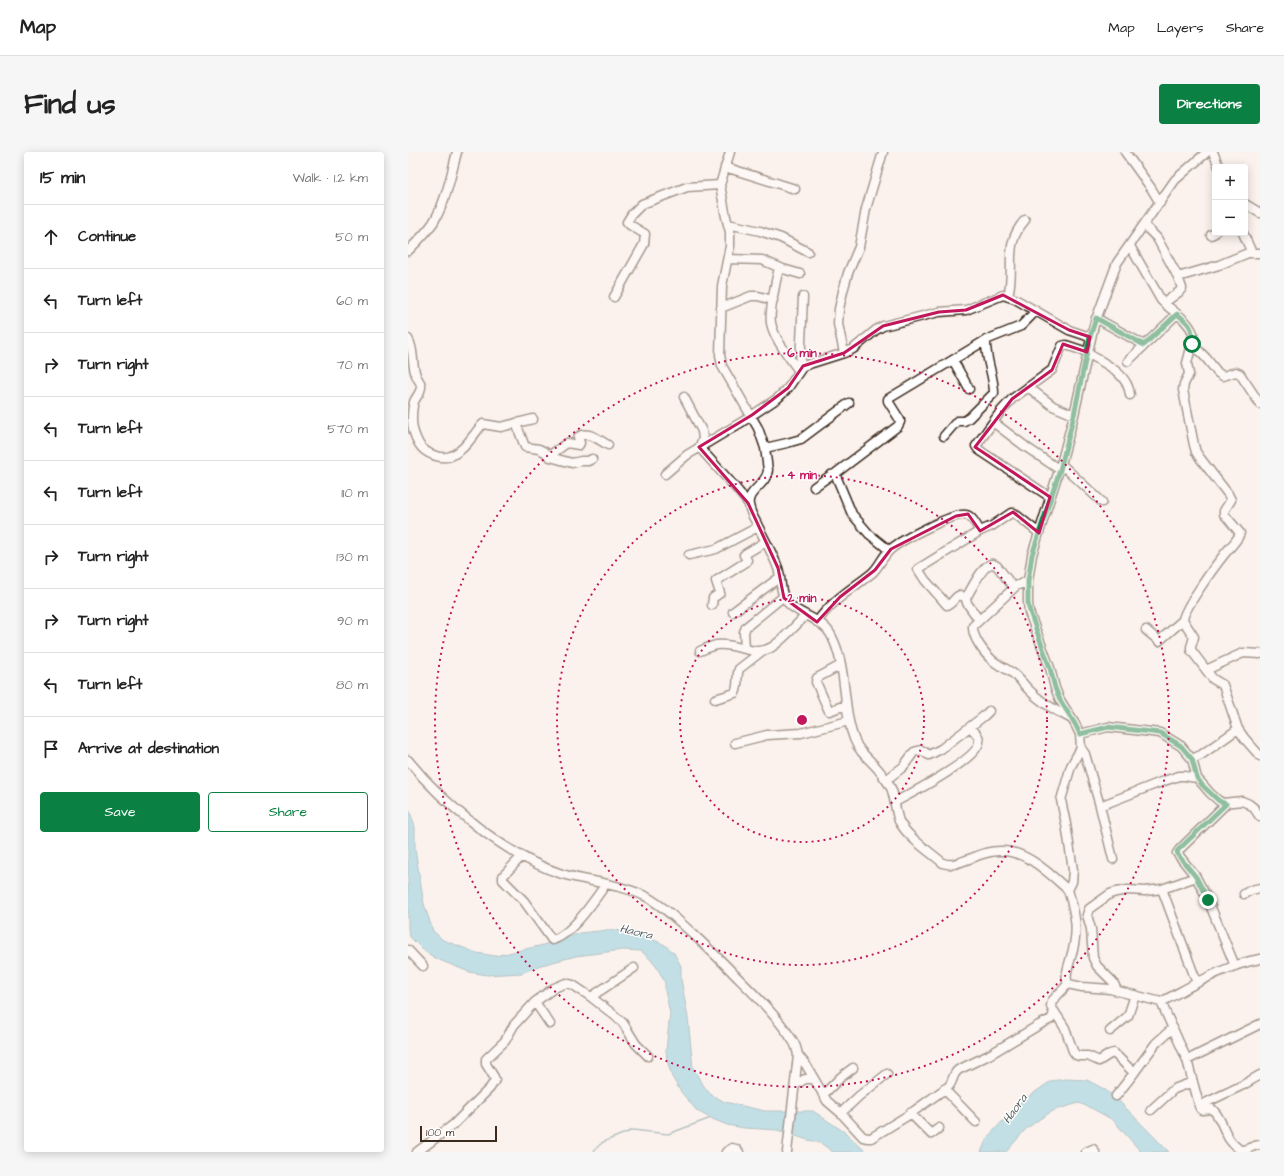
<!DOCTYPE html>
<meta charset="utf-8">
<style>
body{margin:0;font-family:"Architects Daughter",sans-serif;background:#f6f6f6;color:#222}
.controls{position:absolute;right:12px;top:12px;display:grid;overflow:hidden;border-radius:4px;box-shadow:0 2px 10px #0003}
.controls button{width:36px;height:36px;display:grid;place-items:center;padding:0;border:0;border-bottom:1px solid #e0e0e0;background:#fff;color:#222;font:20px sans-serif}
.scale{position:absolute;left:12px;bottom:10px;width:77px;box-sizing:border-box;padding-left:4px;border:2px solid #3b2a1e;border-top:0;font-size:11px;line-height:14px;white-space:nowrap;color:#3b2a1e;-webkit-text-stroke:3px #fff;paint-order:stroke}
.stop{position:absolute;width:12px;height:12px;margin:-9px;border:3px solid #0b8043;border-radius:50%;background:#fff}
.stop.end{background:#0b8043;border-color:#fff;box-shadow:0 1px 4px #0008}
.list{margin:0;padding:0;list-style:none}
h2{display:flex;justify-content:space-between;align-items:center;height:52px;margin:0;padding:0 16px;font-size:17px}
h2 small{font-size:13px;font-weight:400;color:#767676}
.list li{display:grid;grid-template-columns:26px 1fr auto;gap:12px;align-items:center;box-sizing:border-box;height:64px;padding:0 16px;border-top:1px solid #e0e0e0}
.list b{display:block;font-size:15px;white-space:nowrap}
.list em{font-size:13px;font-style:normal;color:#767676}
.actions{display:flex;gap:8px;padding:12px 16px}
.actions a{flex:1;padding:9px 0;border:1px solid #0b8043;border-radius:4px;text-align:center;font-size:14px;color:#0b8043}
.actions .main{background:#0b8043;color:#fff}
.icon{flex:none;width:22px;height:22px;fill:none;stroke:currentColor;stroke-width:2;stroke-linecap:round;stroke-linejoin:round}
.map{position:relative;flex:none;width:852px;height:1000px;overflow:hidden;border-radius:4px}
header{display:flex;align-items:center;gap:24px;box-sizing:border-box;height:56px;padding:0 20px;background:#fff;border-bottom:1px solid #e0e0e0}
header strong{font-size:19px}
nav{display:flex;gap:22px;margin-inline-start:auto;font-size:14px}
.intro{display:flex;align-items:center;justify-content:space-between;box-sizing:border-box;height:96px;padding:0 24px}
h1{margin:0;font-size:28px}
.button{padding:10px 18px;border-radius:4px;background:#0b8043;color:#fff;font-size:14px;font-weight:700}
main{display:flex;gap:24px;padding:0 24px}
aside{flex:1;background:#fff;border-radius:4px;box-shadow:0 2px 10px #0003}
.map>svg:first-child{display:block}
.water{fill:#7dc7dd;stroke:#638891}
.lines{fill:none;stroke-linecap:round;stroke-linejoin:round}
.stream{stroke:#638891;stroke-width:1.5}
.minor-casing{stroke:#3b2a1e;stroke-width:11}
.minor{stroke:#fff;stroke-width:8}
.route{stroke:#0b8043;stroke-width:5}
.marked{fill:none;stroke:#c2185b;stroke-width:3;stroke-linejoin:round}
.ring{fill:none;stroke:#c2185b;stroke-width:2;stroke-dasharray:2 4}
.labels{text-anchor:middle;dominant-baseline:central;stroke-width:3;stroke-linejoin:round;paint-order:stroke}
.water-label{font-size:12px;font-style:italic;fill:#4f5957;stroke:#fff}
.centre{fill:#c2185b;stroke:#fff;stroke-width:2}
.ring-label{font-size:12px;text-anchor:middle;font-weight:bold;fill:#c2185b;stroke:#fff;stroke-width:3;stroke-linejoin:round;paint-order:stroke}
</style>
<header>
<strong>Map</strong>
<nav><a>Map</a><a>Layers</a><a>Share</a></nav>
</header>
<div class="intro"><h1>Find us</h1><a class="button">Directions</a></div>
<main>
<aside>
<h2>15 min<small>Walk · 1.2 km</small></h2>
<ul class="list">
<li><svg class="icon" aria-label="ahead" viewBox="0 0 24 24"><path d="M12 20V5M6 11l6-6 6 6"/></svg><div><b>Continue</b></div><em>50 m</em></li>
<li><svg class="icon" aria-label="left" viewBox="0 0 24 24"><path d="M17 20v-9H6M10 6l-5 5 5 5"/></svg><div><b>Turn left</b></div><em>60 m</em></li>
<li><svg class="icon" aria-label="right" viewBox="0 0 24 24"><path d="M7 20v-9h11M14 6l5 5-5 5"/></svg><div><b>Turn right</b></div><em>70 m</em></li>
<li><svg class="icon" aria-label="left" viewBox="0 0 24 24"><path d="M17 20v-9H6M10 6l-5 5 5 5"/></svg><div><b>Turn left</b></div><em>570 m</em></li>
<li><svg class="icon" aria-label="left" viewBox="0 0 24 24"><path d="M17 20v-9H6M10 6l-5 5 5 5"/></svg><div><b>Turn left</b></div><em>110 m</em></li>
<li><svg class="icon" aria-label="right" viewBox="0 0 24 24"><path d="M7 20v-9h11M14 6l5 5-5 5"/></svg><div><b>Turn right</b></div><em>130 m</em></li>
<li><svg class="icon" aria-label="right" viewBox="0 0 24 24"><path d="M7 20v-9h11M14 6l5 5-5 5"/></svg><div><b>Turn right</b></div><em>90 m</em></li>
<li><svg class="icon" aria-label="left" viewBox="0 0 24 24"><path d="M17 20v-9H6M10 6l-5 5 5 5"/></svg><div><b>Turn left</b></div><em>80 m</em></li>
<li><svg class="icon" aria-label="arrive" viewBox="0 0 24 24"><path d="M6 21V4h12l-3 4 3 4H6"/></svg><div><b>Arrive at destination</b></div></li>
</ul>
<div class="actions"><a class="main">Save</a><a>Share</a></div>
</aside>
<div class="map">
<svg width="852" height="1000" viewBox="0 0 852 1000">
<rect width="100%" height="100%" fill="#fcf2ed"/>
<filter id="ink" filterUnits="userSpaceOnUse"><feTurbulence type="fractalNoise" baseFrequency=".025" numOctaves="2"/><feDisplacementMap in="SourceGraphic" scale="8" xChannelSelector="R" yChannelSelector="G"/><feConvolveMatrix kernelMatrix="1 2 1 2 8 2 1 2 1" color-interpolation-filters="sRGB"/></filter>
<g filter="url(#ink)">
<!-- water -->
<path class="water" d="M 0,654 L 7,675 L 7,697 L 16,752 L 25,779 L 35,788 L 69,801 L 87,804 L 135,793 L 172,781 L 200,778 L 226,780 L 244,787 L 257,793 L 266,801 L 273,814 L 273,827 L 280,866 L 285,916 L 293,930 L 302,942 L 317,950 L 357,959 L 405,959 L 438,981 L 458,1000 L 425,1000 L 414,992 L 406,989 L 400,988 L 369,978 L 336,976 L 319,973 L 302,966 L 289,959 L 273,940 L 264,925 L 259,908 L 258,898 L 262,861 L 257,839 L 257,831 L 250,817 L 243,808 L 233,799 L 215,798 L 168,804 L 130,814 L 114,821 L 79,823 L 61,820 L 29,807 L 16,799 L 2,785 L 0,777 Z
M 657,927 L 679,928 L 696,937 L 708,946 L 761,1000 L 733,1000 L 705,968 L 685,957 L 671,951 L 647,958 L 636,964 L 618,977 L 598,1000 L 573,1000 L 579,986 L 610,952 L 643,929 Z"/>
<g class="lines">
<!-- stream -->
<path class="stream" d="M 184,1000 L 195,990 L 225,978 L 260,982 L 303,966"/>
<defs>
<path id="minor" d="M 322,0 L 312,33 L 318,65 L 322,80 L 322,94 L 314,134 L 312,203 L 314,214 L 321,226 L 350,276 L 357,296 L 360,318 C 359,333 338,339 341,353 C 342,359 345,365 348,370 C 355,385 364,400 370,416 C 374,428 371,441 380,451 C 392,464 414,466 423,483 C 437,509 435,540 441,569 C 443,579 446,591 453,599 C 460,608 469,614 475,624 C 479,629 484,636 485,642 C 487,651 488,661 491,669 C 499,685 521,699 535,711 C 545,715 554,709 564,706 C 573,702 582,699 591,699 C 617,697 642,722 660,738
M 717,0 L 743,36 L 752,51
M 799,0 L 767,28 L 709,111 L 686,173 L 666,263 L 653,312 L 624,403 L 620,429 L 620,451 L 621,460 L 642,516 L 647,536 L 652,548 L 667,572 L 672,582 L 673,596 L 663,614 L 653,648 L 658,672 L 665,718 L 664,730 L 660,738 C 668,764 671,778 663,805 C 661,813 656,824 660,832 L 674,835 L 702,837 L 753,850 C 784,834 817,813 852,807
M 805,0 L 811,15
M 317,15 L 387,37
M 837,52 L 852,61
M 320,72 L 352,79 L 373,86 L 400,100
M 736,73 L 749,86 L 770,125 L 774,136 L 771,140 L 756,151
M 835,81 L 844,101
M 803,83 L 807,81
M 0,99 C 9,90 18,81 25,71 C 38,50 43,23 49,0
M 320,107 L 354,108 L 375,117 L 392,122
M 371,116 C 368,128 361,160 363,171 C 366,187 382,206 391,219
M 770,125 L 811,113 L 840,101 L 852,101
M 600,144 C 608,115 594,94 617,68
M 206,145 L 236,92 L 237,82 L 222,73 L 219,70 L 224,62 L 234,52 L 279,35 L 312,33
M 313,156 L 343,144 L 350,144 L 365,148
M 688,166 L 736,193
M 0,187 C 7,198 3,211 8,223 C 9,227 12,229 13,233 C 14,240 8,244 6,250 C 4,256 4,262 4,268 C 4,276 7,285 11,292 C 17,302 35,309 45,303 C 53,299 60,291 65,284 C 69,280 70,276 75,272 L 93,275 L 125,267
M 784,192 L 798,206 L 810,221 L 815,224 L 828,220 L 832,222 L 852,252
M 436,201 L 430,172 L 431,157 L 435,139 L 440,121 L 451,95 L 458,57 L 475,0
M 679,201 C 696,211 720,221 722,243
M 545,208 L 561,237
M 720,209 L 769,162
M 393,216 L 392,213 L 395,145
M 620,235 L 645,254 L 666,263
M 276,245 L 294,279 L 295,287 L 291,295 L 326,334 L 340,351
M 585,270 L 618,295 L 652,318
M 108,271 L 117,295 L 131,297 L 137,300 L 142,305 L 164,311 L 173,309 L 180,309 L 184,307
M 536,284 L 549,269 L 556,269 L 561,266 L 586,241 C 586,223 577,207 578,188
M 357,296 L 379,291 L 393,287 L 441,251
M 141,304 L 159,291 L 171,293 L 172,291 L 170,285 C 180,278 191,288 200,293
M 653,312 L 694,350
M 257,322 L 279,303 L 334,270 L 370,246 L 380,236 L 395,214 L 436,201 L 445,197 L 468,178 L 475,174 L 531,160 L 558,158 L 595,143 L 607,147 L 661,178 L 682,185
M 406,335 L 423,323 L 428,322
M 642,345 L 574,300 L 570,297 L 568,294 L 593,259 L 604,247 L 644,218 L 654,194 L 658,193 L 679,200
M 481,398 L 461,382 L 444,362 L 428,324 L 428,321 L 490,274 L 492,270 L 492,268 L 480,249 L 480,247 L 578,188 L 613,174 L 628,159
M 281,403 L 308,397 L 350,375
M 620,429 L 608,434 L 565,474 C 564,485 576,501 584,508 C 591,514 600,517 607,523 C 612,527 615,532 620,537 C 632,550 646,558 662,566
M 558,446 L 552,443 C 546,445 544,453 539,453 L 517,428 L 510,417 L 572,379
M 304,453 L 305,446 L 312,441 L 308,429 L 338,410 L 339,408 L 336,403 L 337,402 L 357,390
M 325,460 L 372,425
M 571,468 L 559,451 L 558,446 C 563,438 574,414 583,412 C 585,411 587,413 589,414 L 606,436
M 409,470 C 424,448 444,437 464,421 C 472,414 475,403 483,397 C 493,388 547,360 558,363 C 564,364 569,374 572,379 L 584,374 L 603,361 L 606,361 L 631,381
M 738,478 L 751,489 L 775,468
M 337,497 L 336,480 L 338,475 L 376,444
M 292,499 C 297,497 303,494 309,493 C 328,490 346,506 364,495 C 376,487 387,474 398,463
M 433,513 L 409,526 L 408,530 L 421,559 L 438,553
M 798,518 L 835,501 L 852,502
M 307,547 L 327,541 C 331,534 328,525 331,517 L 354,499
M 830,577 L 837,587 L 852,604
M 672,582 L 700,575 L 752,581 L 773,594 L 784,607 L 793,603 L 830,577 L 815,533 L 805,527 L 783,498 L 783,495 L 786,485 L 775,468 C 775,458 807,414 815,404 C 820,397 829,390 832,381 L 816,362 L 816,359 L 823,348 L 820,342 L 792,306 L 788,300 L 786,293 L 775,238 L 776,232 L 781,222 L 779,211 L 784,192 L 785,181 C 779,166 763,159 753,148 L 722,94
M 327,591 L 359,583 L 393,581 L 441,569
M 673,596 L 677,602 L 692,654 L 705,707
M 784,607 L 789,626
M 0,608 C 35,652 100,705 154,722 C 182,730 213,732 239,745 C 256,755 270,768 284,781 C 299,795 313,808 327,823 C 348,844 369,864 385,889 C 388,893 389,898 390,903 L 379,1000
M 478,628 L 495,615 L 506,600 L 513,598 L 521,603 L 533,597 L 576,564 L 581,559
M 487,650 C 502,642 570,607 571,590 C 572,584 566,579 562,575
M 818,652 L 772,697 L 769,701 L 788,725 L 800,748 L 827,814
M 692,654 L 753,630 L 771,624 L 776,624 L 789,626 L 802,641 L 811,649 L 815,651 L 834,649 L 841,652 L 846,656 L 852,665
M 114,704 L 95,724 L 95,728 L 116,749 L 144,788 C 163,784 187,747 198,732
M 754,737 L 789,831
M 836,742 L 843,738 L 852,736
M 0,798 L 15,814
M 709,838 L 705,830 L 689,814 L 685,806 L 683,777 L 679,763 L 681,757 L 702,742 L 708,740 L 720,738 L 737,739 L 754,737 L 788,725
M 183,845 L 226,816
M 127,850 L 142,872
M 753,850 L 779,908 L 792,956 L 794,958 L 804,957 C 812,964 814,974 819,983 C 821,989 827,994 832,998 C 838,999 845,993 852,993
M 646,859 L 657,876 L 665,899 L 668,903 L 671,904 L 680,904 L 691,909 L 702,902 L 706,901 L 726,921 L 748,891 L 765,876
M 702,879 L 720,864 L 727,843
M 390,903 L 398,913 L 419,949 L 433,961 L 455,985 L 460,986 L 463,986 L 499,964 L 541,934 C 546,928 544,923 550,918 L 581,903 L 631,873 L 643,867 L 646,862 L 643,854 L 644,849 L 660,832
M 779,908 L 852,872
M 387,933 L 397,927 L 405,927
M 536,937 L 568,970
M 415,943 L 433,925 L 445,916
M 708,944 L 726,921
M 791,954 L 835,933 L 852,923
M 743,958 L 766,937 L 785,930
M 433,961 L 451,944 L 479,922
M 502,961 L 523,982 L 531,976
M 9,1000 L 45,973 L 82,936 L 87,928 L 86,925 L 78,912 L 78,907 L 97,889 L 106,873 L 127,850 L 146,836 L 158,831 L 165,833 L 183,845 L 206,863 L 215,871 L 228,892 L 240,904
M 318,1000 L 324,996 L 328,997 L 331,1000
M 678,1000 L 685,997 L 687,1000"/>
</defs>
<!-- minor casing -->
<use href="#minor" class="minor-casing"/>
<!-- minor -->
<use href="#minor" class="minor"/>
</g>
</g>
<g class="lines" filter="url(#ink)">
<!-- route -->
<path class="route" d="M 784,192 C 786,176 781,171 769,162 L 736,193 L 688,166 L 682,185 L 666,263 L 652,318 L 624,403 L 620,429 L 620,451 L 622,460 L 642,516 L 647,536 L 652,548 L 667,572 L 672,582 L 700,575 L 752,581 L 773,594 L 784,607 L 789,626 L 794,633 L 811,649 L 818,652 L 769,699 L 770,703 L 788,725 L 800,748"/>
</g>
<!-- marked area -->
<path d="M0 0H852V1000H0ZM 595,143 L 661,178 L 682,185 L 679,200 L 655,192 L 644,218 L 604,247 L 567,295 L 642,345 L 631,381 L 605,360 L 572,379 L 560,362 L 548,364 L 483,397 L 467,418 L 432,445 L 409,470 L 376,446 L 370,416 L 340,351 L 291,295 L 344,263 L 380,236 L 395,214 L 436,201 L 475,174 L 531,160 L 558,158 Z" fill="#fcf2ed" fill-opacity=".55" fill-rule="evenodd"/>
<path class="marked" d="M 595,143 L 661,178 L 682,185 L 679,200 L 655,192 L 644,218 L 604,247 L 567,295 L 642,345 L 631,381 L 605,360 L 572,379 L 560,362 L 548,364 L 483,397 L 467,418 L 432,445 L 409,470 L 376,446 L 370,416 L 340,351 L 291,295 L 344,263 L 380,236 L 395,214 L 436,201 L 475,174 L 531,160 L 558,158 Z"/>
<!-- distance rings -->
<g class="ring">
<circle cx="394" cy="568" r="122"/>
<circle cx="394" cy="568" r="245"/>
<circle cx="394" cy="568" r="367"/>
</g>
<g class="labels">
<!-- water labels -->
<g class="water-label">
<text transform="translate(228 780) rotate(13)">Haora</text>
<text transform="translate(607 957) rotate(-54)">Haora</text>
</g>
</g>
<circle cx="394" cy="568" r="6" class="centre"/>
<g class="ring-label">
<text x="394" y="205">6 min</text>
<text x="394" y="327">4 min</text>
<text x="394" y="450">2 min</text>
</g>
</svg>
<div class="controls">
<button>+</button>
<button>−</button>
</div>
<div class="scale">100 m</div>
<div class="stop" style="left:784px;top:192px"></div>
<div class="stop end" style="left:800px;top:748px"></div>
</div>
</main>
